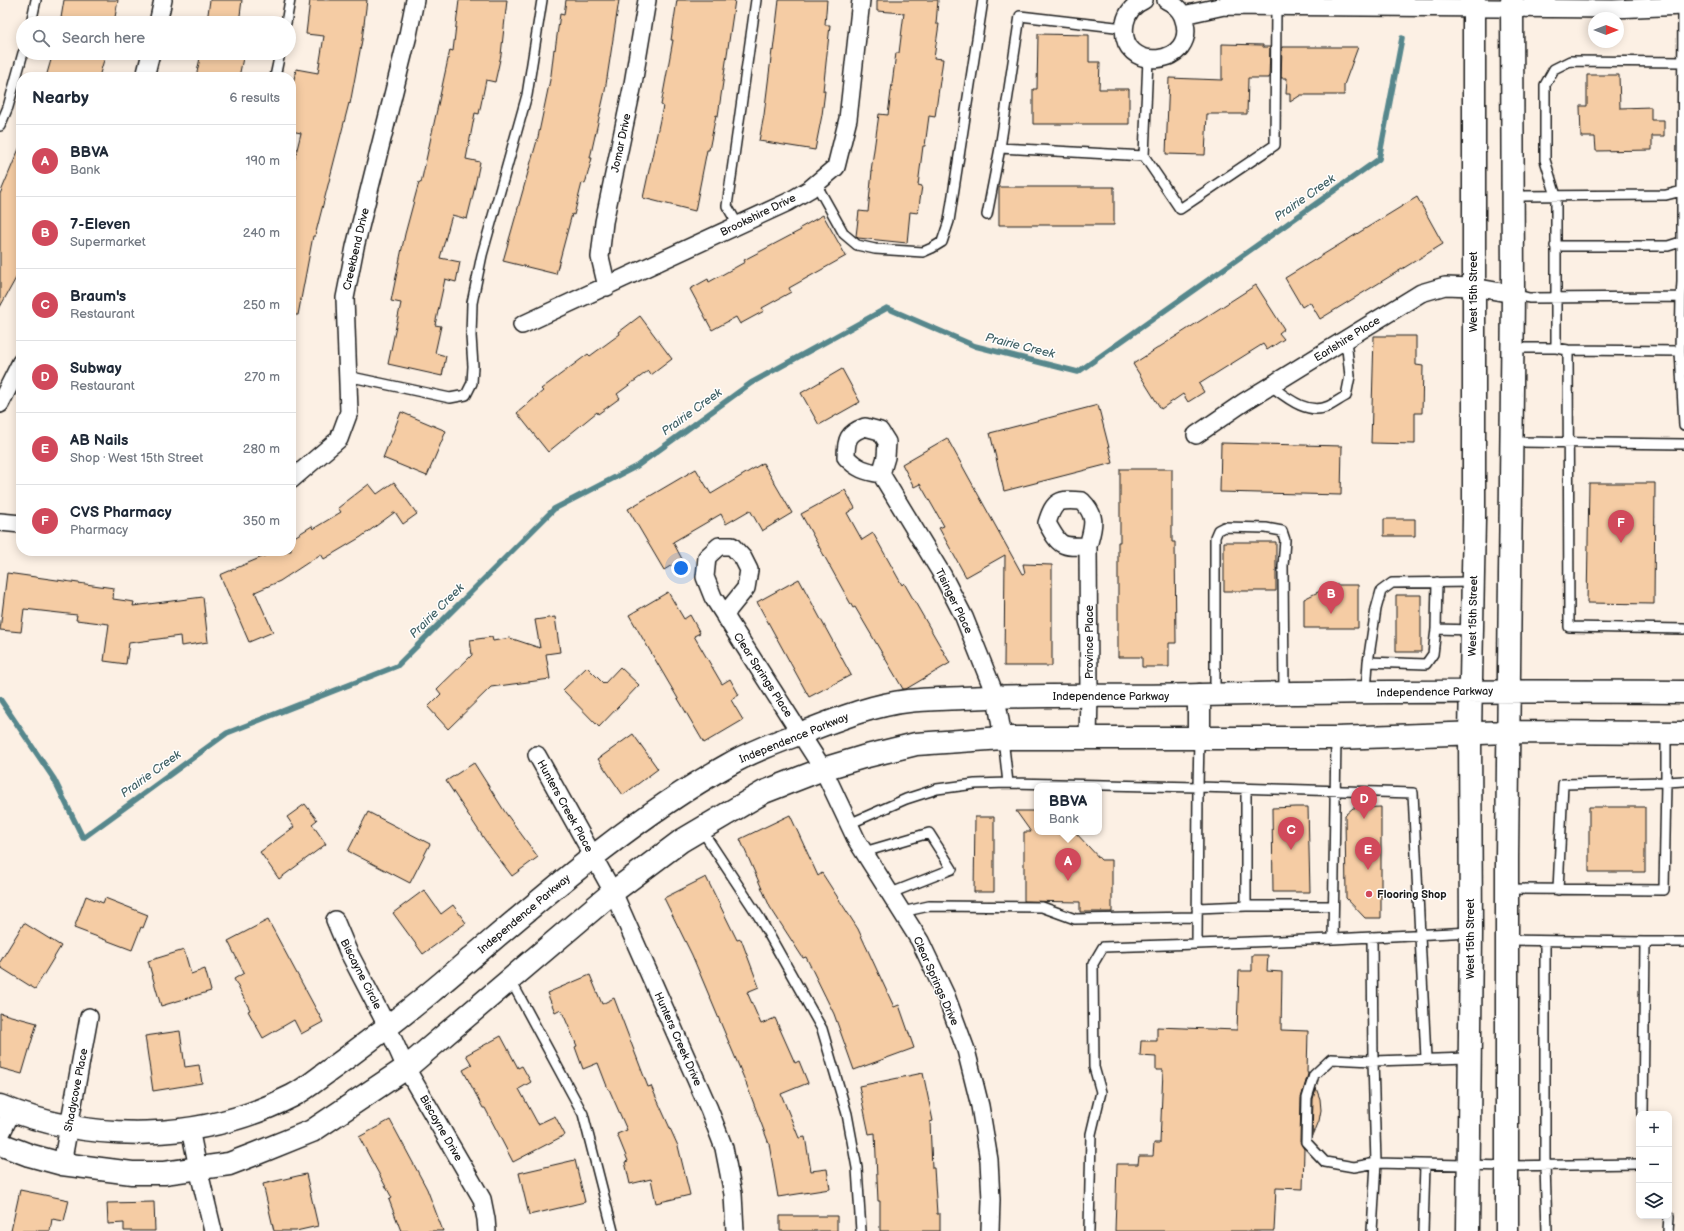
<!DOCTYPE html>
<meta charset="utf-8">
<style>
body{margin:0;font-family:"Balsamiq Sans",sans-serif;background:#f6f6f7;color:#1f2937}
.controls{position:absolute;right:12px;bottom:12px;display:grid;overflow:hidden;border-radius:8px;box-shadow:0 2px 10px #0003}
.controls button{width:36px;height:36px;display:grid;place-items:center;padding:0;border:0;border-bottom:1px solid #e0e1e3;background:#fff;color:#1f2937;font:20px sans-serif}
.compass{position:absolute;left:1588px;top:12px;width:36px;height:36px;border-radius:50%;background:#fff;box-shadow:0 2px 10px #0003;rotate:90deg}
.you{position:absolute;left:681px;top:568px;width:14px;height:14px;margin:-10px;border:3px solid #fff;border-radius:50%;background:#1a73e8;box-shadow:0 0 0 6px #1a73e833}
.badge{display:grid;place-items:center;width:26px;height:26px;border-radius:50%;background:#d1495b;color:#fff;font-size:13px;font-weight:700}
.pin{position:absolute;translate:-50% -33px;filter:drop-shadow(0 1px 2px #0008)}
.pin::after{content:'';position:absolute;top:21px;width:14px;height:12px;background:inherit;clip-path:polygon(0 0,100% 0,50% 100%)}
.popup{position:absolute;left:1034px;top:783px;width:68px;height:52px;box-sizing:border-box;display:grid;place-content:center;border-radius:8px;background:#fff;filter:drop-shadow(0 1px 3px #0005);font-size:13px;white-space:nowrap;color:#747a83}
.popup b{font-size:15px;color:#1f2937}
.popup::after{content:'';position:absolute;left:50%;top:100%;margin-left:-8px;border:8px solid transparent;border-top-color:#fff}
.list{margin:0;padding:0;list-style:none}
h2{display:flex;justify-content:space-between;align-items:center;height:52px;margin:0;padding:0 16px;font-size:17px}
h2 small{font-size:13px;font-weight:400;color:#747a83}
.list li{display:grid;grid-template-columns:26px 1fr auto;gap:12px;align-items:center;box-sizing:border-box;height:72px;padding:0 16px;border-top:1px solid #e0e1e3}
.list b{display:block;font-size:15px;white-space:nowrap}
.list p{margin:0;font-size:13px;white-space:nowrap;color:#747a83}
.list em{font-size:13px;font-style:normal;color:#747a83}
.icon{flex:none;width:22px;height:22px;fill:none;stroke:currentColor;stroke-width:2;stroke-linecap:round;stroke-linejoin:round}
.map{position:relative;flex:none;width:1684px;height:1231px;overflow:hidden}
.search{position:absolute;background:#fff;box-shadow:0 2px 10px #0003;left:16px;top:16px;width:280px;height:44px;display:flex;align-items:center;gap:10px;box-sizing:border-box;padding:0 14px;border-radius:22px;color:#747a83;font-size:15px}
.panel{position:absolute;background:#fff;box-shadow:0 2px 10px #0003;left:16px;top:72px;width:280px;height:484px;border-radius:16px}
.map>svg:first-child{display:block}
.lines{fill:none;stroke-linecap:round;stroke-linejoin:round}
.stream{stroke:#57878c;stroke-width:5.5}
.building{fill:#f5cca4;stroke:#1c1c1c}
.lane-casing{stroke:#1c1c1c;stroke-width:12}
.street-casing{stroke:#1c1c1c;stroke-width:20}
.secondary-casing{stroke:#1c1c1c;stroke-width:25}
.lane{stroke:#fff;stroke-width:9}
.street{stroke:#fff;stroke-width:17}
.secondary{stroke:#fff;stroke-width:22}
.poi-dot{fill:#d1495b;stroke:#fff;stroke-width:1.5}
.labels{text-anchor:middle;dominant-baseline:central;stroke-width:3;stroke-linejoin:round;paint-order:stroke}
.street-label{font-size:11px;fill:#1c1c1c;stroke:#fff}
.poi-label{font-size:11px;font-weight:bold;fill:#1c1c1c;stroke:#fff;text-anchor:start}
.water-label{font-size:12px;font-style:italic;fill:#436367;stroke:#fff}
</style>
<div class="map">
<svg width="1684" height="1231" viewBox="0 0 1684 1231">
<rect width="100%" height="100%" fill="#fcf0e4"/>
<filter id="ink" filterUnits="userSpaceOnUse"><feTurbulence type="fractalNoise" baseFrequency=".025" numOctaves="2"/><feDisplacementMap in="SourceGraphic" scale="8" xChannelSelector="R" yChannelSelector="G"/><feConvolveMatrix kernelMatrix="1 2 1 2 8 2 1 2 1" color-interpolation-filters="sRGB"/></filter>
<g filter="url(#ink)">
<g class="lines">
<!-- stream -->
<path class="stream" d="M 0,699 L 54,779 L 83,838 L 227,733 L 397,666 L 554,509 L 637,466 L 751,383 L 887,308 L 975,346 L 1078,372 L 1379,159 L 1402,38"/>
</g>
<!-- building -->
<path class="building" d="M 64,0 L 118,0 L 114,23 L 90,23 L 61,18 Z
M 210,0 L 242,0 L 239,23 L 207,21 Z
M 310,0 L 367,0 L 362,40 L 350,104 L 349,103 L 315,236 L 313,236 L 298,315 L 291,315 L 291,174 L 301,133 L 291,131 L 291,95 L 296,69 L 318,73 L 324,36 L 306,34 Z
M 459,0 L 507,0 L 501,55 L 495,82 L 486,80 L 479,114 L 475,113 L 466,159 L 480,162 L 473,195 L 467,219 L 452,215 L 440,258 L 460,262 L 456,282 L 445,279 L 435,325 L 441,326 L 435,353 L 446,356 L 442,376 L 388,364 L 401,303 L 391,301 L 405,234 L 419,182 L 421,183 L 450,50 L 453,51 Z
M 566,0 L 619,0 L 605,91 L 590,158 L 592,158 L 585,184 L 582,183 L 574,215 L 572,214 L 556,274 L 503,261 L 538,137 L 551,75 L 554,49 L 555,50 L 560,14 L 564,15 Z
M 677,0 L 735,0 L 718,116 L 716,115 L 709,150 L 707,150 L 695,211 L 643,198 L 663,106 L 661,105 L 673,40 L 671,40 Z
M 779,0 L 827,0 L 825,25 L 830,25 L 823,91 L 825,91 L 822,115 L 815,150 L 759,141 L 764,115 L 772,50 L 773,51 Z
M 877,0 L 938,0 L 936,24 L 939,24 L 934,58 L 943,59 L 935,117 L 929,116 L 925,146 L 923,146 L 918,185 L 922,186 L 918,213 L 910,212 L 907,243 L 858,238 L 856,236 L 859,211 L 868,212 L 872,171 L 871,171 L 879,114 L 888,115 L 896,53 L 899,53 L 904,13 L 877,11 Z
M 1038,34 L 1089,35 L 1089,62 L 1100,62 L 1099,89 L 1129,89 L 1129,124 L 1033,124 L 1033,89 L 1037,89 Z
M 1222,44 L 1263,45 L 1263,47 L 1270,47 L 1269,78 L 1248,78 L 1247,114 L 1207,114 L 1205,155 L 1166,154 L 1169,78 L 1222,80 Z
M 1282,47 L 1358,47 L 1344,85 L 1344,95 L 1301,95 L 1290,102 L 1290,94 L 1286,94 L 1287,78 L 1281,78 Z
M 53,53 L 106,53 L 99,77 L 46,77 Z
M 201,53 L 244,53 L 239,77 L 196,77 Z
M 1587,75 L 1619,75 L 1620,108 L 1651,107 L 1651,120 L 1664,120 L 1664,136 L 1652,136 L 1652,150 L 1596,151 L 1595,137 L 1581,137 L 1580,106 L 1587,106 Z
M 21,144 L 21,269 L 0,307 L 0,194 Z
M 999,187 L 1114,187 L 1114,225 L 999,225 Z
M 1417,197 L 1443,244 L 1320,319 L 1310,302 L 1302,307 L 1285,278 Z
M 823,215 L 846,256 L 789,288 L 791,292 L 762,308 L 764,311 L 740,324 L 736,317 L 712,330 L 690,289 L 708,279 L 709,282 L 745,262 L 744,260 L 801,230 L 800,228 Z
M 1256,285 L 1284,329 L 1279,333 L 1284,339 L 1267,350 L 1263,344 L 1199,384 L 1204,392 L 1188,402 L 1183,394 L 1161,409 L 1133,364 Z
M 640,316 L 672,359 L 651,375 L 648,371 L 617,394 L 620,398 L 598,414 L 597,412 L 548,452 L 517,413 L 543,391 L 541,389 L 588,354 L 590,356 L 620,334 L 619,332 Z
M 1374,336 L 1416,336 L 1416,365 L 1423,366 L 1422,413 L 1415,413 L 1415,444 L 1371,443 Z
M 842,369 L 860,402 L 819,425 L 801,393 Z
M 1098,405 L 1113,463 L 1004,491 L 990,433 Z
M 401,412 L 446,431 L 427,476 L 383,458 Z
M 947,438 L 1022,574 L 1025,573 L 1023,564 L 1052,565 L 1052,666 L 1004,666 L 1005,555 L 966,577 L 939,528 L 944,526 L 920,484 L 914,487 L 902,464 Z
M 1221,443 L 1342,446 L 1341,495 L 1220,492 Z
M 763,463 L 792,513 L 762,531 L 750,510 L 726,524 L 721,514 L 673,542 L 682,559 L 664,570 L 628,509 L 696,469 L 711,494 Z
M 1120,469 L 1172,469 L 1172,542 L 1175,542 L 1176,643 L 1169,643 L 1169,667 L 1142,667 L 1142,657 L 1118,657 L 1118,542 L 1120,542 Z
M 394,482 L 417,514 L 403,524 L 395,512 L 361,537 L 324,559 L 321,554 L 280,581 L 255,592 L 273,632 L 249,642 L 220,575 L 276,551 L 291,551 L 291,539 L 312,526 L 313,529 L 341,512 L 338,508 L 369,484 L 377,494 Z
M 1589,483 L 1655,483 L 1654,604 L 1587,603 Z
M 845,490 L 855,508 L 847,513 L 862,540 L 873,533 L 902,585 L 904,583 L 950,663 L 906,689 L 903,689 L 855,607 L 853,608 L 801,514 Z
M 1384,519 L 1415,519 L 1415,536 L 1384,536 Z
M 1224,542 L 1276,542 L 1276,591 L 1224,591 Z
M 7,573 L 114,588 L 113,599 L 134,602 L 133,606 L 203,597 L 208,642 L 181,646 L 180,636 L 129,643 L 126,664 L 104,661 L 109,624 L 76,620 L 77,615 L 24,609 L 21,632 L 0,630 Z
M 799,579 L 851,675 L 809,697 L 757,602 Z
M 1324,585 L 1358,585 L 1358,628 L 1304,628 L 1304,599 L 1324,589 Z
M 668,592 L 684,619 L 690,615 L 700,633 L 694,636 L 722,684 L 730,679 L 739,695 L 731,700 L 743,720 L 704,743 L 629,615 Z
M 1396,595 L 1421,595 L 1421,652 L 1396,652 Z
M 555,617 L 560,652 L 546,654 L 550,679 L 491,687 L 448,729 L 428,707 L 441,694 L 437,689 L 472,655 L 470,640 L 492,637 L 493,641 L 510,638 L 540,648 L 535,620 Z
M 587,667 L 604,684 L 620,667 L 639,685 L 599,727 L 563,690 Z
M 633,734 L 658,769 L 623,795 L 598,759 Z
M 474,763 L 505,812 L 538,857 L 512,876 L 485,840 L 446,781 Z
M 305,804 L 317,820 L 312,824 L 326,844 L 279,879 L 260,852 L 294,827 L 287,817 Z
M 1296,807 L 1308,807 L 1310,892 L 1273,892 L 1272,808 Z
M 1381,807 L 1381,918 L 1365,918 L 1346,898 L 1345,815 L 1353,808 Z
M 1589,807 L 1645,807 L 1645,872 L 1589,872 Z
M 1016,811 L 1037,811 L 1037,832 L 1075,832 L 1101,860 L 1112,860 L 1112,912 L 1080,912 L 1080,902 L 1024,901 L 1024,832 L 1031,832 Z
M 368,812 L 430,844 L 410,883 L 348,851 Z
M 790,815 L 818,876 L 822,873 L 858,929 L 894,1007 L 899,1005 L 914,1048 L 854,1070 L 834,1014 L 806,957 L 803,958 L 770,907 L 740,839 Z
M 975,817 L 994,817 L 994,892 L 974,892 Z
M 706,877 L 737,940 L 741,939 L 759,987 L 747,992 L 761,1024 L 775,1018 L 795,1063 L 799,1061 L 808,1083 L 781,1094 L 799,1138 L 805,1137 L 811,1171 L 827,1169 L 830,1189 L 778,1197 L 769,1144 L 746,1083 L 692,955 L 664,898 Z
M 424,890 L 441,914 L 453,905 L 466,923 L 423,954 L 393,913 Z
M 86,896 L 103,903 L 105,898 L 148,915 L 143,928 L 141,927 L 132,950 L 74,928 Z
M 268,920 L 323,1022 L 301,1034 L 294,1020 L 263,1038 L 248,1011 L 250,1010 L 234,979 L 244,973 L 228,941 Z
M 24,923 L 61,946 L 35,989 L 0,967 L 0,962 Z
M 184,950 L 191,974 L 205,969 L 211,991 L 161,1006 L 148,961 Z
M 1252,955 L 1268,955 L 1267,971 L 1282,972 L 1281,1030 L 1308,1031 L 1307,1072 L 1308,1074 L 1301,1098 L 1300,1142 L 1304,1149 L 1303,1189 L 1276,1188 L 1274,1231 L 1115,1231 L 1117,1164 L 1138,1164 L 1139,1156 L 1153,1156 L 1154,1143 L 1160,1143 L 1163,1070 L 1156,1070 L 1156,1057 L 1140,1056 L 1141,1041 L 1157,1041 L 1157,1027 L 1237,1030 L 1239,971 L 1252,971 Z
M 590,975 L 602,1004 L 614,998 L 648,1087 L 651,1086 L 678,1146 L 690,1195 L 656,1203 L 651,1179 L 630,1184 L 625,1162 L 628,1161 L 617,1134 L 627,1130 L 609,1089 L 608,1089 L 598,1063 L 583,1069 L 575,1047 L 577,1046 L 561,1009 L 555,1012 L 547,993 Z
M 0,1013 L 37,1023 L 22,1074 L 0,1068 Z
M 180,1031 L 185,1067 L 199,1065 L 202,1083 L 153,1091 L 145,1036 Z
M 501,1036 L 518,1068 L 522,1066 L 531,1082 L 519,1089 L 538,1124 L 555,1116 L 565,1135 L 513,1162 L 485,1108 L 483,1108 L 463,1070 L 472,1065 L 466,1055 Z
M 923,1073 L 933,1121 L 930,1122 L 932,1168 L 934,1168 L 937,1214 L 940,1214 L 940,1231 L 880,1231 L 880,1201 L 878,1201 L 875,1133 L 869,1134 L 859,1086 Z
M 1316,1088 L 1320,1099 L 1321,1110 L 1319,1121 L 1312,1138 L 1313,1099 Z
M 390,1120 L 427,1189 L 443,1231 L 401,1231 L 389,1200 L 392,1198 L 359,1137 Z
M 575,1160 L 585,1202 L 529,1215 L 519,1173 Z
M 306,1174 L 318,1226 L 296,1231 L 274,1231 L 263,1184 Z
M 20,1190 L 69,1200 L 64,1221 L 52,1219 L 50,1231 L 11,1231 Z
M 154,1202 L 155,1231 L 124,1231 L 124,1223 L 108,1224 L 107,1203 Z
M 780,1216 L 837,1216 L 837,1231 L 780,1231 Z"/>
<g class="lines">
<defs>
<path id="lane" d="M 31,23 L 36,0
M 286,23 L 290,0
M 1124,28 L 1020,16 L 1000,148 L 1144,156 L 1180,209 L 1275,145 L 1276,6
M 275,77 L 280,53
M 0,126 L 8,107 L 23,53
M 1144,156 L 1148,59
M 816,184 L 844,234 L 857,245 L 875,249 L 923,252 L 932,248 L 942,242 L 949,221 L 983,0
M 1513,196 L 1666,195 L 1682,191 L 1683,7
M 987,215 L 1000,148
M 738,225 L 727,206 L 756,0
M 1555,246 L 1668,246 L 1684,241
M 1681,297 L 1682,282 L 1682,191 L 1684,191
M 1512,348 L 1556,348 L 1568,350 L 1680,351 L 1681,297 L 1529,298 L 1513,294
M 1556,348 L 1556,196 L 1545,160 L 1545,85 L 1554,69 L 1570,61 L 1683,62
M 1568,350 L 1569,627 L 1684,629
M 1680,351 L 1684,425
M 347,376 L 450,398 L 466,395 L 472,383 L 473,366 L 471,336 L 472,303 L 482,255 L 527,95 L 542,0
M 1271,386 C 1287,398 1308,416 1329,406 C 1335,403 1340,399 1346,396 L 1350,376 L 1346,340
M 1511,442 L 1684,444
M 1437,582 L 1436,629 L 1473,630
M 1368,662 L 1426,664 L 1433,654 L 1436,629
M 1366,693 L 1368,662 L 1376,609 L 1381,591 L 1392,583 L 1474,582
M 1215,695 L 1215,537 L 1218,530 L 1224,527 L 1266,528 L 1282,531 L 1285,540 L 1283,566 L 1284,694
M 1666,733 L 1666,782 L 1684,781
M 1003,738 L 1008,783
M 1336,738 L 1333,939 L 1471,932
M 1199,739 L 1198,787 L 1413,793 L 1426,1058
M 1246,788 L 1246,906 L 1333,906
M 849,824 L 906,799 L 937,789 L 975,784 L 1008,783 L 1198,787 L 1197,944 L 1333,939
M 701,829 L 759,917 L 822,1029 L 847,1114 L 857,1168 L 861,1231
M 864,852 L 929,833 L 952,869 L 891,893
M 1507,889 L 1664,890 L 1666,782 L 1563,784 L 1558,890
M 1197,908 L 1246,906
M 902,912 L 929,906 L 1042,907 L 1075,919 L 1197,917
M 1372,937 L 1373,1061 L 1331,1059 L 1314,1075 L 1307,1098 L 1306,1142 L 1325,1162 L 1354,1167 L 1376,1163 L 1373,1061 L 1469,1058
M 1507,940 L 1645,942 L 1643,1114
M 1545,941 L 1545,1165 L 1547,1231
M 1645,942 L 1684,942
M 510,979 L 583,1114 L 613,1231
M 1089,1231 L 1091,1134 L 1101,1092 L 1094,1067 L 1093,964 L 1103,947 L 1197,944
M 1372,1231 L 1376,1163 L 1507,1166 L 1639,1164
M 1423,1231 L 1425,1165
M 1668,1231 L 1669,1216"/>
<path id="street" d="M 1144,0 C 1135,4 1127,12 1125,23 C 1116,76 1202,67 1183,17 C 1181,10 1173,3 1166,0
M 1183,15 L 1224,6 L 1613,9 L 1684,6
M 158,23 L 163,0
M 145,77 L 151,53
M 607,287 L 600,257 L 604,222 L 633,84 L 647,0
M 522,325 L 788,202 L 810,189 L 836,167 L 848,119 L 861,0
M 0,404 L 21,362
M 865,427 L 880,431 L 887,442 L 886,457 L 881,474 C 865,471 857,469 846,457 C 846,439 848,433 865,427 Z
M 1196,435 L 1244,402 L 1421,293 L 1445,286 L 1473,287 L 1513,294
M 881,474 L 943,576 L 964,617 L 996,697 L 1003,738
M 291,480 L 339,439 L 349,412 L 345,298 L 355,247 L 408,35 L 415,0
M 0,522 L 21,524
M 725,617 L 729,609 L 746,588 L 749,570 L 743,558 L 732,546 L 719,546 L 707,557 L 705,577 L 713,597 L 823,769 L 857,841 L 920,941 L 946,996 L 966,1050 L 980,1106 L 989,1160 L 991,1200 L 990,1231
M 1088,737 L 1089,696 L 1088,546 C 1093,527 1098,517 1082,501 C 1059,499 1054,500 1047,523 C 1060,547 1061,547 1088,546
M 537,755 L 613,892 L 709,1109 L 724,1148 L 733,1194 L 735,1231
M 335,920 L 348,951 L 388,1028 L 406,1068 L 482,1199 L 486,1219 L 487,1231
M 190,1129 L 198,1168 L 213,1231
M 0,1136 L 12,1111
M 62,1164 L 89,1017"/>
<path id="secondary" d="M 1199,739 L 1199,695
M 0,1106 C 93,1144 202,1142 292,1096 C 308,1088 322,1075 337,1065 C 369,1041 400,1018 431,992 C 526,913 619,826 728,765 C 754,750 783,740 812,729 C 843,717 874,705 908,701 C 926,699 944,699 963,698 C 1042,694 1121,697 1200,695 C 1361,691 1523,691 1684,692
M 0,1144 L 29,1155 L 62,1164 L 132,1173 L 164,1173 L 229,1164 L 255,1154 L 312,1131 L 406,1068 L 613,892 L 681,841 L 764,792 L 823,769 L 863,757 L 916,744 L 1003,738 L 1336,738 L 1508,732 L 1684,733
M 1468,1231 L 1471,932 L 1470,734 L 1474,519 L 1474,0
M 1507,1231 L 1507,858 L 1513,294 L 1512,0"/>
</defs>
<!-- lane casing -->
<use href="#lane" class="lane-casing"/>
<!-- street casing -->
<use href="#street" class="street-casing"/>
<!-- secondary casing -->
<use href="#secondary" class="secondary-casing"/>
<!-- lane -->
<use href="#lane" class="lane"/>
<!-- street -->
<use href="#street" class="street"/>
<!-- secondary -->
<use href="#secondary" class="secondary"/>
</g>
</g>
<!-- markers -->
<circle class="poi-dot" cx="1369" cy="894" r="4"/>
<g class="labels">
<!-- street labels -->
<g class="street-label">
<text transform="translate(621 143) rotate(-78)">Jomar Drive</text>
<text transform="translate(758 215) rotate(-26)">Brookshire Drive</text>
<text transform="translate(356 249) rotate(-77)">Creekbend Drive</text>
<text transform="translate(1473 292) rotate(-90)">West 15th Street</text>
<text transform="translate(1347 339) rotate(-32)">Earlshire Place</text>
<text transform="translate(954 601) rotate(64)">Tisinger Place</text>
<text transform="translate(1473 616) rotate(-89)">West 15th Street</text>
<text transform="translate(1089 642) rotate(-90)">Province Place</text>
<text transform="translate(763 675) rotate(57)">Clear Springs Place</text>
<text transform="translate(1435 692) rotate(-1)">Independence Parkway</text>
<text x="1111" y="696">Independence Parkway</text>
<text transform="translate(794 738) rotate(-22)">Independence Parkway</text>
<text transform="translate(565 806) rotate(61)">Hunters Creek Place</text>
<text transform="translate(524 914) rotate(-40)">Independence Parkway</text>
<text transform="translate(1470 939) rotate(-90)">West 15th Street</text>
<text transform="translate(361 974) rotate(63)">Biscayne Circle</text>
<text transform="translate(936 981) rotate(66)">Clear Springs Drive</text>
<text transform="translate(678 1039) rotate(66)">Hunters Creek Drive</text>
<text transform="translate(76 1090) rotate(-79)">Shadycove Place</text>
<text transform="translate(441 1128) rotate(60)">Biscayne Drive</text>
</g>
<!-- poi labels -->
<g class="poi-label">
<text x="1377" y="894">Flooring Shop</text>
</g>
<!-- water labels -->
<g class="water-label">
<text transform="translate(1305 198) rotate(-35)">Prairie Creek</text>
<text transform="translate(1020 346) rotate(14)">Prairie Creek</text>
<text transform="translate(692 412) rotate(-36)">Prairie Creek</text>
<text transform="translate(437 611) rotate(-45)">Prairie Creek</text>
<text transform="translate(151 774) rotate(-36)">Prairie Creek</text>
</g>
</g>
</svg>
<div class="controls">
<button>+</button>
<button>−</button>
<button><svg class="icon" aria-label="layers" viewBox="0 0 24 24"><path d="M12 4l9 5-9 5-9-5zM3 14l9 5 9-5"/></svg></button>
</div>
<svg class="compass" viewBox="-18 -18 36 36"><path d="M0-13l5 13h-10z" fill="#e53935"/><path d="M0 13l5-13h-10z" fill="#747a83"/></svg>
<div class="you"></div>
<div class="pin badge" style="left:1068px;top:881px">A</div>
<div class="popup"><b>BBVA</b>Bank</div>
<div class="pin badge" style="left:1331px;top:614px">B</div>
<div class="pin badge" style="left:1291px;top:850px">C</div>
<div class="pin badge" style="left:1364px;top:819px">D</div>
<div class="pin badge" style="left:1368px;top:870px">E</div>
<div class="pin badge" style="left:1621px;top:543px">F</div>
<div class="search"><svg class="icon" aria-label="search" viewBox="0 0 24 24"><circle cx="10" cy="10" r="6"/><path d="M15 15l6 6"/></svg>Search here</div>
<section class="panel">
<h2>Nearby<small>6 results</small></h2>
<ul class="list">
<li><span class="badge">A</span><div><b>BBVA</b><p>Bank</p></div><em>190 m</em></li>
<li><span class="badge">B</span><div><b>7-Eleven</b><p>Supermarket</p></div><em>240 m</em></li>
<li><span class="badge">C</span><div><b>Braum's</b><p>Restaurant</p></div><em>250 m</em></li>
<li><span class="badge">D</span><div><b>Subway</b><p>Restaurant</p></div><em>270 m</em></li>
<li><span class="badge">E</span><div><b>AB Nails</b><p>Shop · West 15th Street</p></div><em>280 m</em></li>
<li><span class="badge">F</span><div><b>CVS Pharmacy</b><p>Pharmacy</p></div><em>350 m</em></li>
</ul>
</section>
</div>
